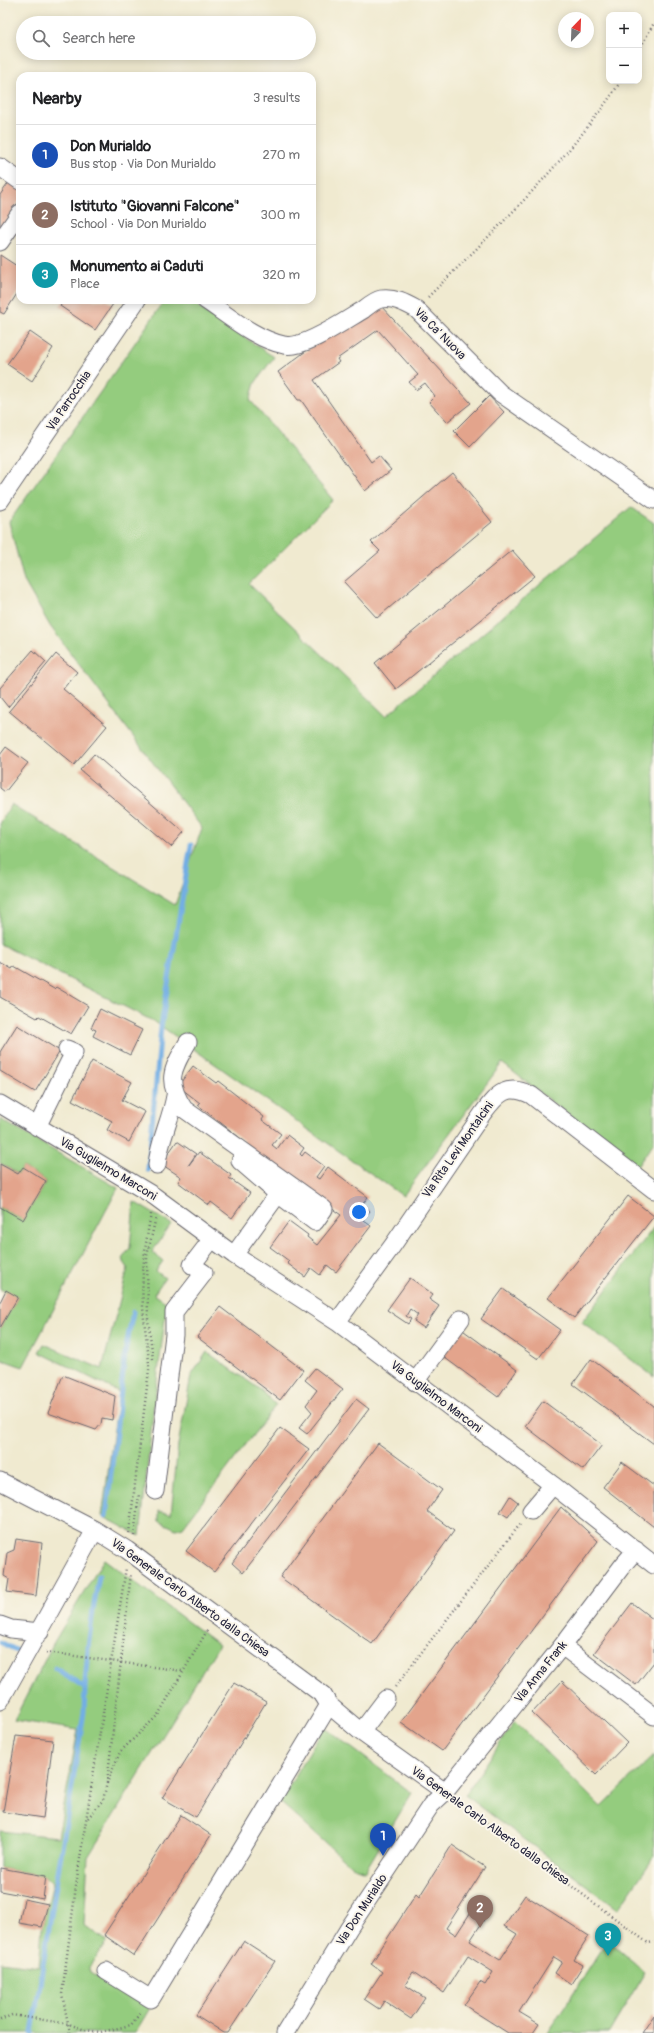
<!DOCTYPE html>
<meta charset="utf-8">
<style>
body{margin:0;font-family:Pangolin,sans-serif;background:#f6f6f6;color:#202124}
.controls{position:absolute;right:12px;top:12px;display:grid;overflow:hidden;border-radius:8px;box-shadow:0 2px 10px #0003}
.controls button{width:36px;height:36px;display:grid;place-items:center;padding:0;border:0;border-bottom:1px solid #e0e0e0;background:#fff;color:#202124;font:20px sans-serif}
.compass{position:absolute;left:558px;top:12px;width:36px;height:36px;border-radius:50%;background:#fff;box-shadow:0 2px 10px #0003;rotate:23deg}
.you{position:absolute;left:359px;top:1212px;width:14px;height:14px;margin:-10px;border:3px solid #fff;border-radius:50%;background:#1a73e8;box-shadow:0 0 0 6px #1a73e833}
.badge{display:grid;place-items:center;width:26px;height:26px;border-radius:50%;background:#b5179e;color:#fff;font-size:13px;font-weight:700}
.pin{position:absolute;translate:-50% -33px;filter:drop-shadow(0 1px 2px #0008)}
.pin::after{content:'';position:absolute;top:21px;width:14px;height:12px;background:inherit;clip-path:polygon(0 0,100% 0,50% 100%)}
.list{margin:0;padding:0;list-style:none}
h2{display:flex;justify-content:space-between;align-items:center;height:52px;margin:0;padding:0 16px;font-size:17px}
h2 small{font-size:13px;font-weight:400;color:#757577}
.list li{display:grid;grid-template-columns:26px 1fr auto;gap:12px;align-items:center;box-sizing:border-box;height:60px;padding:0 16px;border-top:1px solid #e0e0e0}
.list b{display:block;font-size:15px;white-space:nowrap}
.list p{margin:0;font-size:13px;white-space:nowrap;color:#757577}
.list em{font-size:13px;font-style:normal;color:#757577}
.icon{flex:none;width:22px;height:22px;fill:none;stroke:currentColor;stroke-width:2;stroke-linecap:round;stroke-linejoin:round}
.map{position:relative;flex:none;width:654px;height:2033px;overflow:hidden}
.search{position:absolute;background:#fff;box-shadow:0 2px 10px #0003;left:16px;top:16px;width:300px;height:44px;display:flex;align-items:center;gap:10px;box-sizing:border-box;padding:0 14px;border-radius:22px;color:#757577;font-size:15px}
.panel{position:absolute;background:#fff;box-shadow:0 2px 10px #0003;left:16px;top:72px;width:300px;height:232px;border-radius:12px}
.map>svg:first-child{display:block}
.green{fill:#94cc7e;stroke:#5b775c}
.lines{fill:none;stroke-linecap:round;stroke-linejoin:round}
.stream{stroke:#72aee4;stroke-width:5}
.building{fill:#e3a48c}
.minor-casing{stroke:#6a686f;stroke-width:19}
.path{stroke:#6a686f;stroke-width:2.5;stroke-dasharray:1 3;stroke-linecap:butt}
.minor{stroke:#fff;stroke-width:17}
.labels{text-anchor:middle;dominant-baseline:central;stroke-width:4;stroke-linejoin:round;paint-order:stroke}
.street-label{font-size:12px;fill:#22223b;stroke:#fbf7ec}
</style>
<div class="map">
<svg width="654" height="2033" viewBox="0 0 654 2033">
<rect width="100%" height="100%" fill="#fbf7ec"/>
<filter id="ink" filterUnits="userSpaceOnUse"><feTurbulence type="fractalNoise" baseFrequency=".025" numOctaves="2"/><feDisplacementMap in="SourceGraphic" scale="8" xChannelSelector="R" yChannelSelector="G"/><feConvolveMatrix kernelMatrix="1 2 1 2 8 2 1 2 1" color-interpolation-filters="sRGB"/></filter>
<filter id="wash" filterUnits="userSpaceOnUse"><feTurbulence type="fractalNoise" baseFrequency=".012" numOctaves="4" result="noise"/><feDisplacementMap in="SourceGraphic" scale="16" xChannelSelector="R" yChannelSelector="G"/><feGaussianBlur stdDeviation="0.9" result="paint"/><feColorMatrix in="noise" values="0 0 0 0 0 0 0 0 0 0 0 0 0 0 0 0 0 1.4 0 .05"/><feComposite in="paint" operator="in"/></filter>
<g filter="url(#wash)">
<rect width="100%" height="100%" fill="#f0ead0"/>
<!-- green -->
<path class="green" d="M 165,300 L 188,300 L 274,357 L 255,383 L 250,400 L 333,500 L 249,584 L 386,716 L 631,507 L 654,523 L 654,1142 L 636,1168 L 502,1063 L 403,1196 L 155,1022 L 0,944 L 0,824 L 11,804 L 175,905 L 202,828 L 50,626 L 24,581 L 9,522 Z
M 0,1119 L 118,1188 L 23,1367 L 0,1359 L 0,1328 L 18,1297 L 0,1289 L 0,1207 L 23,1220 L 46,1181 L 23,1167 L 18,1174 L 0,1163 Z
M 134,1202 L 171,1224 L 152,1252 L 163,1261 L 156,1271 L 165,1278 L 154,1294 L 167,1303 L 154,1404 L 140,1536 L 102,1516 L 119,1392 L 39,1352 L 44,1344 L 102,1369 L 128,1268 L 122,1259 L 130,1248 Z
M 654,1227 L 654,1377 L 582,1322 Z
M 207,1352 L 262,1391 L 276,1405 L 183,1527 L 176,1529 L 159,1521 L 159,1511 L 171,1514 L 178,1445 L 191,1376 Z
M 104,1559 L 219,1645 L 88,1857 L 84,1925 L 107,1941 L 89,1969 L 90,1973 L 150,2008 L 135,2033 L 0,2033 L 0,1962 L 39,1967 L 42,1927 L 53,1883 L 46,1876 L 0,1868 L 0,1831 L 58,1837 L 78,1730 L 14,1720 L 54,1642 Z
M 515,1721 L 601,1807 L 654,1755 L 654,1857 L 618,1909 L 465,1795 Z
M 324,1727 L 412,1793 L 365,1871 L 351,1866 L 280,1802 Z
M 608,1940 L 645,1972 L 609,2033 L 547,2033 Z"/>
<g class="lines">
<!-- stream -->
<path class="stream" d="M 148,1170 L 161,1027 L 191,845
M 106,1516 L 126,1347 L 133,1312
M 0,1642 L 18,1651
M 55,1668 L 84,1687
M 32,2033 L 84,1712 C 85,1665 90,1621 99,1576"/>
</g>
<g id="blocks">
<!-- building -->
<path class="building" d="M 12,178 L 20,183 L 20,200 L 0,230 L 0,195 Z
M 0,255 L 20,268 L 20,289 L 4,314 L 0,312 Z
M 64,300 L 106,300 L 113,304 L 95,330 L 60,306 Z
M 380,305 L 471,403 L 447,422 L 429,402 L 435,396 L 425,383 L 416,390 L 409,382 L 418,375 L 378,330 L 337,359 L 339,362 L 314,380 L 371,462 L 379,456 L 391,470 L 365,491 L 301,400 L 298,400 L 278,372 L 322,339 Z
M 30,332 L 53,348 L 32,381 L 7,364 Z
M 489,396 L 504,412 L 470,447 L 454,431 Z
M 452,472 L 492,522 L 377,618 L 344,582 L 380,551 L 371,542 Z
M 512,550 L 535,576 L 396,689 L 375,663 Z
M 33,650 L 46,662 L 8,707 L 0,697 L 0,688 Z
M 56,654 L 77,672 L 63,689 L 107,726 L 74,765 L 9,711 Z
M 6,747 L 28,763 L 5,792 L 0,788 L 0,755 Z
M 94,754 L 184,832 L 171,847 L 80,770 Z
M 0,962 L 12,969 L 14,966 L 54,989 L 56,987 L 88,1006 L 71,1034 L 39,1016 L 37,1018 L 0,997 Z
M 100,1009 L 142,1030 L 130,1055 L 93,1036 L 96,1030 L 91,1028 Z
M 17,1025 L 60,1051 L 35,1092 L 0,1071 L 0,1052 Z
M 92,1061 L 132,1082 L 122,1100 L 145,1112 L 129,1142 L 107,1130 L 112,1121 L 72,1100 Z
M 193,1066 L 216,1083 L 218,1081 L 264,1117 L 262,1120 L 281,1134 L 272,1145 L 277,1149 L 287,1135 L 304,1148 L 300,1154 L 302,1156 L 305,1152 L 324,1166 L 316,1177 L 319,1179 L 328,1167 L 368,1197 L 362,1205 L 370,1211 L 363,1220 L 371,1226 L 336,1272 L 327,1265 L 320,1275 L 311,1268 L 305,1277 L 287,1263 L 289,1261 L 270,1247 L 289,1221 L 308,1235 L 307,1237 L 317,1245 L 341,1215 L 241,1144 L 244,1141 L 198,1105 L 200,1103 L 178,1086 Z
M 177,1141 L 196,1154 L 188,1166 L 199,1152 L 231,1175 L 229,1178 L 250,1193 L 232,1218 L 211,1202 L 209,1205 L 178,1182 L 181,1177 L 161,1164 Z
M 0,1164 L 18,1174 L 23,1167 L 46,1181 L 23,1220 L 0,1207 Z
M 628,1196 L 654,1216 L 574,1318 L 548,1298 Z
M 410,1278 L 433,1294 L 429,1299 L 439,1306 L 424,1328 L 414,1321 L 418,1315 L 410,1309 L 406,1316 L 411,1319 L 408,1324 L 387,1310 Z
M 503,1289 L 560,1330 L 538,1359 L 481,1319 Z
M 6,1290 L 18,1297 L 0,1328 L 0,1302 Z
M 220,1307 L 303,1370 L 280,1400 L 197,1337 Z
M 460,1328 L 517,1370 L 498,1397 L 441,1355 Z
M 591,1359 L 654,1406 L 654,1444 L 573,1384 Z
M 315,1368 L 343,1389 L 307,1434 L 299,1428 L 312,1412 L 306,1405 L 317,1390 L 305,1380 Z
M 63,1375 L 115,1396 L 112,1420 L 102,1418 L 101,1424 L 96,1430 L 48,1413 Z
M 356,1399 L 369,1409 L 243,1573 L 232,1563 Z
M 543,1401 L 602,1445 L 583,1470 L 525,1426 Z
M 280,1428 L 309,1449 L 214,1572 L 186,1551 Z
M 378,1443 L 442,1490 L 427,1511 L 454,1531 L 372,1644 L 280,1577 Z
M 622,1462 L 654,1486 L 654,1527 L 603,1487 Z
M 510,1496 L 518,1502 L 508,1517 L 500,1512 Z
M 561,1507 L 598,1541 L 442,1751 L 401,1722 Z
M 16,1539 L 42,1543 L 36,1596 L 7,1592 L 9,1579 L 4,1576 L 7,1553 L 14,1550 Z
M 632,1603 L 654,1620 L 654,1662 L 636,1685 L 594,1653 Z
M 562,1681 L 627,1743 L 596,1775 L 532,1713 Z
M 234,1683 L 266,1702 L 196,1817 L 162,1798 Z
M 16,1736 L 53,1740 L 43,1818 L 3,1812 Z
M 181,1815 L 211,1835 L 134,1956 L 104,1935 Z
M 452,1845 L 485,1867 L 446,1928 L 456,1935 L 476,1904 L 489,1912 L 470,1941 L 500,1960 L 517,1934 L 504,1926 L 525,1895 L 589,1936 L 574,1960 L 583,1965 L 571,1984 L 555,1973 L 562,1962 L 554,1957 L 519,2012 L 539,2024 L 533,2033 L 508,2033 L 464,2005 L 480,1982 L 485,1985 L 493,1972 L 468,1956 L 444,1993 L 413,1972 L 405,1985 L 425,1998 L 411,2019 L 384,2001 L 379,2009 L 364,1999 L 382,1972 L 371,1964 L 416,1894 L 419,1897 Z
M 0,1868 L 46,1876 L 43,1899 L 0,1891 Z
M 24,1899 L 48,1904 L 42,1927 L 19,1923 Z
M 244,1941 L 275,1961 L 228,2033 L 224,2033 L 196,2015 Z
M 654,2015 L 654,2033 L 642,2033 Z"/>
</g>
</g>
<g filter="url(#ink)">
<use href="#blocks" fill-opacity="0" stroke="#6a686f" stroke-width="1"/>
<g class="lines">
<defs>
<path id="minor" d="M 0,167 L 20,181
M 0,242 L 20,213
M 205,300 C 229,316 255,339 284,345 C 303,350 346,320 363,310 C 368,306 375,300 381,299 C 394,297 405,303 416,309 L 500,393 L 654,500
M 0,501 L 137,300
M 188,1042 C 172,1070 165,1080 184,1109 L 324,1209 L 315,1222 L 278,1194 L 234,1255
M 0,1104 L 154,1196 L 234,1255 L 337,1322 L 553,1485 L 654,1565
M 37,1127 L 74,1052 L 67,1049
M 241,1160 L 240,1161 L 278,1194 L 285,1185
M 157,1165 C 159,1141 171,1120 175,1096
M 337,1322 L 393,1245 L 483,1113 C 498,1093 507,1083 531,1095 L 654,1190
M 415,1382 L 461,1319
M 0,1481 L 95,1530 L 127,1550 L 323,1695 L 329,1705 L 361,1732 L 445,1792
M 155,1491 L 174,1335 L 174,1312 L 204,1273 L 192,1265 L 212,1239
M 531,1511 L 553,1485
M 0,1625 L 11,1629 L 40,1632
M 562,1646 L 654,1716
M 0,1701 L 95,1530
M 361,1732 L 386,1699
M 106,1971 L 151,1999 L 329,1705
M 285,2033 L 349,1928 L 431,1805 L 445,1792 L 562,1646 L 623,1565 L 636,1550"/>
</defs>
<!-- minor casing -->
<use href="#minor" class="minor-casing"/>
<!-- path -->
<path class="path" d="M 639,50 L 654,23
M 428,297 C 496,229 567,162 621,81
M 153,1359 L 148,1319 L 147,1256 L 156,1217
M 129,1533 L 149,1370 C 149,1348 144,1328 143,1306 C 141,1275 145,1245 151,1214
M 134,1536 L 139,1495
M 46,1652 L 182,1671
M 395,1687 L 521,1523
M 107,1783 L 131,1573
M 457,1801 L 648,1943 L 654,1942
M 88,1818 L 103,1800 L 107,1783 L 120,1752 L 158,1715 L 208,1629
M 0,2020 L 12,2015 L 69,2024 L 85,2030 L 101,2032 L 131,2025 L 141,2012
M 70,2033 L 62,1994 L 78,1871 L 126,1568"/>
<!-- minor -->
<use href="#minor" class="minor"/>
</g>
</g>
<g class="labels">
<!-- street labels -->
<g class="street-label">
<text transform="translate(440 334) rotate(45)">Via Ca' Nuova</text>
<text transform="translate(69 401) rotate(-56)">Via Parrocchia</text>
<text transform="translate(458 1150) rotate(-55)">Via Rita Levi Montalcini</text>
<text transform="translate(108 1169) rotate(31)">Via Guglielmo Marconi</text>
<text transform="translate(436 1397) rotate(37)">Via Guglielmo Marconi</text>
<text transform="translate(190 1598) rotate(36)">Via Generale Carlo Alberto dalla Chiesa</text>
<text transform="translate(541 1672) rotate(-51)">Via Anna Frank</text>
<text transform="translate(490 1826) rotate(36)">Via Generale Carlo Alberto dalla Chiesa</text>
<text transform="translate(362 1910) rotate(-57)">Via Don Murialdo</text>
</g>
</g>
</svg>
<div class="controls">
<button>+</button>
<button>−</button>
</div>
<svg class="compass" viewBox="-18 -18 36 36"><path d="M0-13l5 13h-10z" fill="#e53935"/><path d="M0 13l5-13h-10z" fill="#757577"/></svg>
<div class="you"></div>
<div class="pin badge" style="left:383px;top:1856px;background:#1a4fb4">1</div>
<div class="pin badge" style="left:480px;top:1928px;background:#8d6e63">2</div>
<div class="pin badge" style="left:608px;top:1956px;background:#0f9aa8">3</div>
<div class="search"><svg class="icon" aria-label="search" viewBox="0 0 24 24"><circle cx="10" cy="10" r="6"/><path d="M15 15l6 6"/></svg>Search here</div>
<section class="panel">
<h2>Nearby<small>3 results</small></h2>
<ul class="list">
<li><span class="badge" style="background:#1a4fb4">1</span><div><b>Don Murialdo</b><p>Bus stop · Via Don Murialdo</p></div><em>270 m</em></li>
<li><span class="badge" style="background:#8d6e63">2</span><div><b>Istituto &quot;Giovanni Falcone&quot;</b><p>School · Via Don Murialdo</p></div><em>300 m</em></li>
<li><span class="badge" style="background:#0f9aa8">3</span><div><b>Monumento ai Caduti</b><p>Place</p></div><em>320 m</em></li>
</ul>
</section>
</div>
